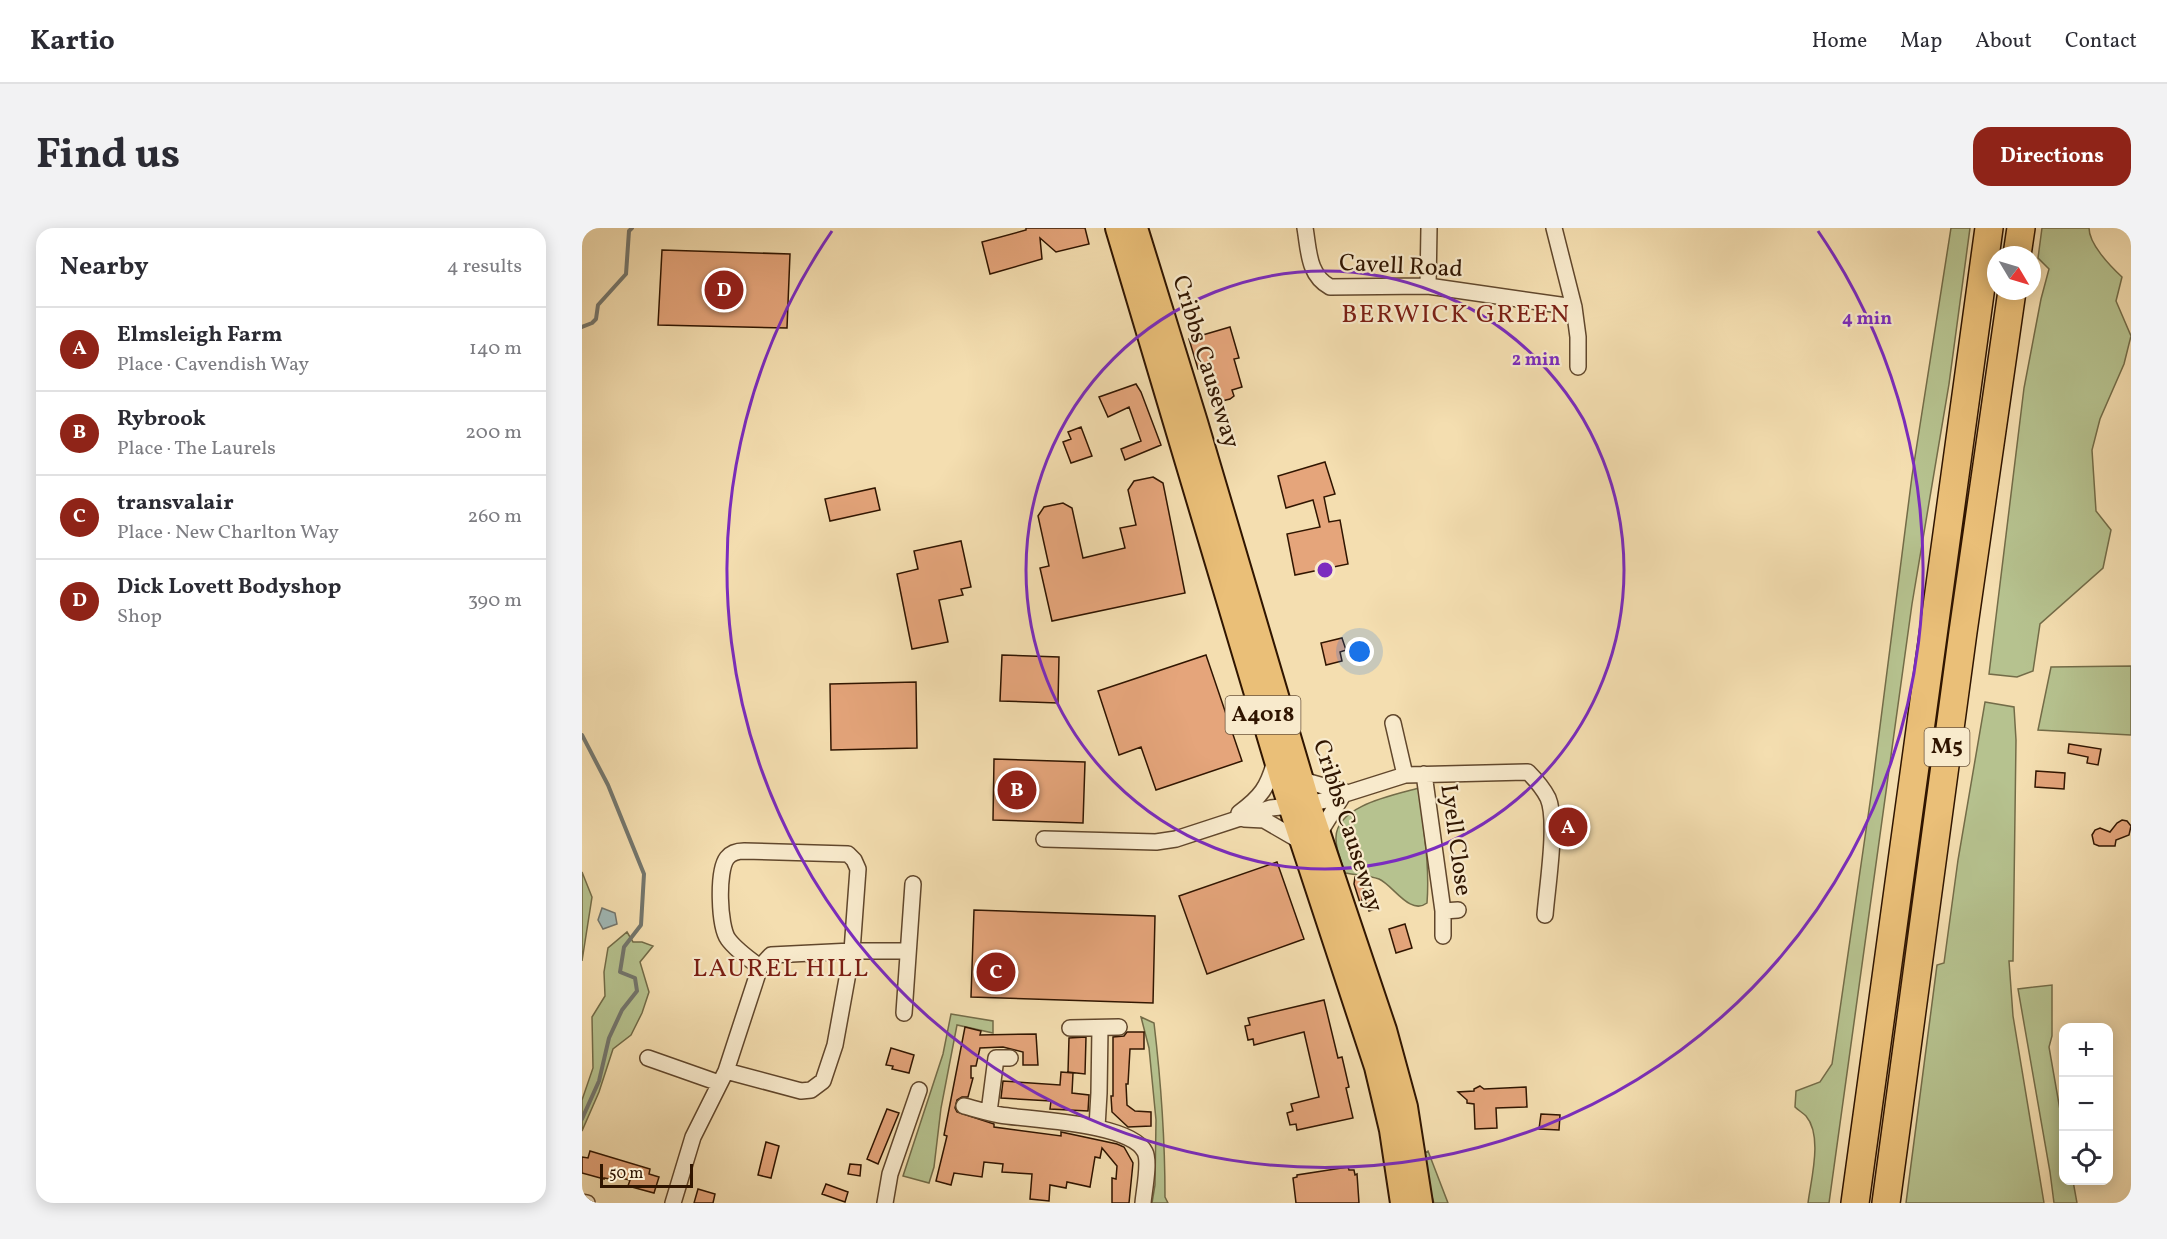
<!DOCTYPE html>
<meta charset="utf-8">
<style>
body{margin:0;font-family:Vollkorn,serif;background:#f2f2f3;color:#2b2b33}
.controls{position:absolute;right:18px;bottom:18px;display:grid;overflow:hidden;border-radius:12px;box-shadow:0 3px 15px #0003}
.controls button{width:54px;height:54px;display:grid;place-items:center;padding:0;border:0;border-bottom:2px solid #e1e1e2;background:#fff;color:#2b2b33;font:30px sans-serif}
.compass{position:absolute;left:1405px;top:18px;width:54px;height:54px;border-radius:50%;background:#fff;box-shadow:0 3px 15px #0003;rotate:128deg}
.scale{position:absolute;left:18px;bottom:15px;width:93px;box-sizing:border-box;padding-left:6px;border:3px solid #301500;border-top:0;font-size:16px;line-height:21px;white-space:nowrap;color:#301500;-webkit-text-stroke:4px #f8eacc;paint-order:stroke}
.you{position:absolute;left:778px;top:424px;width:21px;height:21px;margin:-15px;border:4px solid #fff;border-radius:50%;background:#1a73e8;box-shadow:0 0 0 9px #1a73e833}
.badge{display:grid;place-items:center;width:39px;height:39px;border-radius:50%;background:#8f2418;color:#fff;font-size:20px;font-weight:700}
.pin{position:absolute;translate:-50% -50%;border:3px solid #fff;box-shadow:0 2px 6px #0006}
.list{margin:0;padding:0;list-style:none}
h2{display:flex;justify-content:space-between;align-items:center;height:78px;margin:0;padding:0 24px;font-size:26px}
h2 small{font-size:20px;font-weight:400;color:#7c7c81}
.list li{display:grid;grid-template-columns:39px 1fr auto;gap:18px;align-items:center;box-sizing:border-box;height:84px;padding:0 24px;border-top:2px solid #e1e1e2}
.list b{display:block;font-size:22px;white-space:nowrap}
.list p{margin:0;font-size:20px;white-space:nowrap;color:#7c7c81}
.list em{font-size:20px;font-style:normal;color:#7c7c81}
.icon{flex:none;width:33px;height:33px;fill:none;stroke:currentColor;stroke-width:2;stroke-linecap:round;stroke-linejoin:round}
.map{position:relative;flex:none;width:1549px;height:975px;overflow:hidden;border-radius:18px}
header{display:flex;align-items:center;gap:36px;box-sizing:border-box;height:84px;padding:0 30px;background:#fff;border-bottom:2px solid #e1e1e2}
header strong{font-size:28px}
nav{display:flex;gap:33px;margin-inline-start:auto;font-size:21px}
.intro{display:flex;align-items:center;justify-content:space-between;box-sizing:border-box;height:144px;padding:0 36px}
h1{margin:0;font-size:42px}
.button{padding:15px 27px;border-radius:18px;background:#8f2418;color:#fff;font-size:21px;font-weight:700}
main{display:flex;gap:36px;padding:0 36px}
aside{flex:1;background:#fff;border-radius:18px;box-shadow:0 3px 15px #0003}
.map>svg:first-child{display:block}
.green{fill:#b6c28f;stroke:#736c48;stroke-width:1.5}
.water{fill:#a1b9b7;stroke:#74776e;stroke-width:1.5}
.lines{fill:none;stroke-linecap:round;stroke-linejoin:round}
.stream{stroke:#74776e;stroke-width:4}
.building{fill:#e5a57b;stroke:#301500;stroke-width:1.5}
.street-casing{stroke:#61472c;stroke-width:18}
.primary-casing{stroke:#301500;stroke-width:26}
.highway-casing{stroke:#301500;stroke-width:30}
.street{stroke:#f8eacc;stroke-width:15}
.primary{stroke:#eabf78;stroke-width:22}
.highway{stroke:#eabf78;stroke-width:27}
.ring{fill:none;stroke:#7b2cbf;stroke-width:3}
.labels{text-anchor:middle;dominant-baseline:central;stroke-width:4.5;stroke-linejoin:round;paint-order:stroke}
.shield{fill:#f8eacc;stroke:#6c553d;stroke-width:1.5}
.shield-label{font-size:22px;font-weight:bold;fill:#301500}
.street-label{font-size:24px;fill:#301500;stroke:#f8eacc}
.neighbourhood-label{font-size:26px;letter-spacing:1.5px;fill:#7a1f14;stroke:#f8eacc}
.centre{fill:#7b2cbf;stroke:#f8eacc;stroke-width:3}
.ring-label{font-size:18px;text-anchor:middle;font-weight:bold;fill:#7b2cbf;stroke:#f8eacc;stroke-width:4.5;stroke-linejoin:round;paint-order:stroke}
</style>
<header>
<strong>Kartio</strong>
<nav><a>Home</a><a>Map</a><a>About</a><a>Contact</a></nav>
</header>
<div class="intro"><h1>Find us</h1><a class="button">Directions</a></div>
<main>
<aside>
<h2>Nearby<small>4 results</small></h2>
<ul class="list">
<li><span class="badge">A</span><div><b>Elmsleigh Farm</b><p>Place · Cavendish Way</p></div><em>140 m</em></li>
<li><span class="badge">B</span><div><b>Rybrook</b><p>Place · The Laurels</p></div><em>200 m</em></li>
<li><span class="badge">C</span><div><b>transvalair</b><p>Place · New Charlton Way</p></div><em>260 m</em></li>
<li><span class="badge">D</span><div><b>Dick Lovett Bodyshop</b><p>Shop</p></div><em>390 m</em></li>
</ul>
</aside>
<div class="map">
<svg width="1549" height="975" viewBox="0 0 1549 975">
<rect width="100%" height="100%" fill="#f4deb0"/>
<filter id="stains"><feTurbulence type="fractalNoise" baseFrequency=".00333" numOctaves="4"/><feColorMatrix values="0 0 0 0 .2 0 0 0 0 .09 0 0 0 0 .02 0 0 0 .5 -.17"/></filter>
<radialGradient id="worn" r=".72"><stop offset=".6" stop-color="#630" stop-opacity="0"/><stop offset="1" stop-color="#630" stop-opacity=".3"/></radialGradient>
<!-- green -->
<path class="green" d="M 1369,0 L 1388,0 L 1367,156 L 1330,376 L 1247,975 L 1226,975 C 1229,951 1241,908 1224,888 C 1221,885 1216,882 1213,879 L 1214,863 L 1238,854 L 1250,836 L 1290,561 L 1330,248 Z
M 1460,0 L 1507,0 C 1507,16 1528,38 1540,49 L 1534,73 L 1549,108 L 1542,136 L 1518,191 L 1510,222 L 1514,283 L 1529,302 L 1521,340 L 1458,396 L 1451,443 L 1435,449 L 1407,446 L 1442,160 L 1459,71 L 1467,41 L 1456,30 Z
M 1549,438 L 1549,507 L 1456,502 L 1469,439 Z
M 1403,474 L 1432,479 L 1434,512 L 1431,733 L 1427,733 L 1431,788 L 1462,975 L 1324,975 L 1355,737 L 1362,735 L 1376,632 Z
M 837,560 C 841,599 848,636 845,675 C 828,688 811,657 797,651 C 787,647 773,647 763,645 C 760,634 753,621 754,609 C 755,577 813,567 837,560 Z
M 0,644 L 10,669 L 0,733 Z
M 45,704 L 51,714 L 60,714 L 71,718 L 58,734 L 67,764 L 60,785 L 49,807 L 31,821 L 17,864 L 0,903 L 0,872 L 11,840 L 10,789 L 23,768 L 22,744 L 26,720 Z
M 1470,757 L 1470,808 L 1467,819 L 1481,899 L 1482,952 L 1491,953 L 1495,975 L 1472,975 L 1468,944 L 1436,761 Z
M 369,786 L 411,793 L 411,805 L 375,797 L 359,880 L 352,939 L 347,955 L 321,948 L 361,826 Z
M 559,789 L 572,795 C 579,854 583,911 583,969 L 586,975 L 570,975 L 573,957 L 574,892 L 567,820 Z
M 846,923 L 866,975 L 852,975 L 839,935 L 841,926 Z"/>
<!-- water -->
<path class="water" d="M 20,680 L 33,685 L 35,696 L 21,701 L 16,692 Z"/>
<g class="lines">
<!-- stream -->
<path class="stream" d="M 0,99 L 10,95 L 14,91 L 16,77 L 44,46 L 47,3 L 50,0
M 0,507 L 26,557 L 62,646 L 59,697 L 42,719 L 38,744 L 53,750 L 55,763 L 40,782 L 27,810 L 17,853 L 0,891"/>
</g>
<!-- building -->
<path class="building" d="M 444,0 L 503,0 L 507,16 L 474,24 L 458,10 L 460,31 L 408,46 L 400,14 L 444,2 Z
M 80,22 L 208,26 L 205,100 L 76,97 Z
M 648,99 L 657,130 L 652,131 L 660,159 L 650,162 L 652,168 L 648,171 L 632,175 L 622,140 L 616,141 L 607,111 Z
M 554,156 L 559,164 L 579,217 L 543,232 L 539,221 L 559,213 L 547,179 L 526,189 L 517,169 Z
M 499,199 L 510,228 L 489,235 L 481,214 L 489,211 L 486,204 Z
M 743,234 L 753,266 L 742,269 L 747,294 L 758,292 L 766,336 L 713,347 L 705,306 L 738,299 L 731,272 L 704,280 L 696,248 Z
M 571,249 L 581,255 L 603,365 L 470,393 L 458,340 L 467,338 L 456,288 L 462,279 L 481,275 L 490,280 L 501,330 L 543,320 L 538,300 L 554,297 L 546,262 L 552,253 Z
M 293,260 L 298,282 L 248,293 L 243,271 Z
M 379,313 L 389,359 L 379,361 L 381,367 L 357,372 L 366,414 L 330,421 L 315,346 L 336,341 L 332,323 Z
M 760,410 L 764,422 L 758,424 L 760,433 L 744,437 L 739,415 Z
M 420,427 L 477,429 L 476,475 L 418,473 Z
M 624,427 L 660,533 L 574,562 L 559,519 L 537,527 L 516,463 Z
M 334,454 L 335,520 L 249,522 L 248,456 Z
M 1487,516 L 1519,521 L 1516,537 L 1505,535 L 1506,529 L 1486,525 Z
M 412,531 L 503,534 L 501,595 L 411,592 Z
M 1454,543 L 1483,545 L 1482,561 L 1453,559 Z
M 1540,592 L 1545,593 L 1549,598 L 1547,607 L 1534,612 L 1533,618 L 1517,618 L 1512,616 L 1510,607 L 1513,602 L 1518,600 L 1528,604 L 1535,595 Z
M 695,634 L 722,711 L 625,746 L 597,668 Z
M 773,649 L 783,650 L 779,678 L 772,656 Z
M 790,664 L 796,680 L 787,683 L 781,666 Z
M 392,682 L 573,688 L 571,775 L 389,769 Z
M 823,696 L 830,720 L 814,725 L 807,701 Z
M 742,772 L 756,830 L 760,829 L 767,859 L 764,860 L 771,890 L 715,902 L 714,896 L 708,897 L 705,885 L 711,883 L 709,876 L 737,869 L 722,804 L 672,817 L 671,811 L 666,812 L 663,798 L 668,797 L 666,790 Z
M 383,799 L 399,803 L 398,807 L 454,806 L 456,837 L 441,837 L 441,824 L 421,819 L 398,820 L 394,838 L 389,838 L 389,850 L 391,850 L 386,869 L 380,869 L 375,872 L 373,880 L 375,884 L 412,896 L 412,899 L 479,908 L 479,904 L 535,916 L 542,919 L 551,935 L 547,975 L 530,975 L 530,950 L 534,951 L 535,938 L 520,920 L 518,930 L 513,929 L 508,959 L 485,954 L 484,960 L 468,957 L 467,973 L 448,971 L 450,946 L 420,944 L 421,936 L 402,934 L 400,949 L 372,945 L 369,957 L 354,953 L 365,908 L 362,907 Z
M 545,804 L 562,804 L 562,821 L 548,821 L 546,856 L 544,856 L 545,877 L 553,883 L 569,884 L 569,898 L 546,899 L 530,884 L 529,868 L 531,868 L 531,809 L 542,808 Z
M 504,809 L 503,846 L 486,844 L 487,810 Z
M 309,820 L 332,827 L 327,845 L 310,841 L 311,838 L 304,837 Z
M 479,844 L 491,845 L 490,865 L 507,867 L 506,883 L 468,881 L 469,873 L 419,870 L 421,853 L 478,857 Z
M 898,858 L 902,861 L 944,859 L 945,879 L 914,880 L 915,900 L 893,901 L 892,876 L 885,875 L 885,872 L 876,864 L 892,863 L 892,861 Z
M 305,881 L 317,885 L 296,936 L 285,931 Z
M 959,886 L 978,887 L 977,902 L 957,901 Z
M 184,914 L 197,918 L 189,950 L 176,947 Z
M 8,923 L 68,941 L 67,946 L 77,949 L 72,965 L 46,958 L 48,952 L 29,948 L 28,951 L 22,950 L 22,951 L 0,945 L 0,929 L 6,930 Z
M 268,936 L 279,937 L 278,948 L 266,946 Z
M 766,939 L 767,942 L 772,942 L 773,947 L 775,946 L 777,975 L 714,975 L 711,950 L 715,949 L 715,947 Z
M 244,956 L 266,964 L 263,974 L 240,966 Z
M 116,961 L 133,966 L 131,975 L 112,975 Z"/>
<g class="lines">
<defs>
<path id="street" d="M 723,0 C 727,23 726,47 748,59 L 846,58 L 992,79
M 972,0 L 992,79 L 996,109 L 996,139
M 846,58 L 847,0
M 811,495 L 823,547
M 842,546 L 861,683 L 861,708
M 720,552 L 763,564
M 657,585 C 679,569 686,559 693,533
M 662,591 L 682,592 L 720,614
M 738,604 L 763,564
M 462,611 L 574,614 L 594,611 L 689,580 L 727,576 L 744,572 L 823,547 L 946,544 C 954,552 961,560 966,570 C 976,593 965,660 963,687
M 861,683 L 876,682
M 322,785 L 331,656
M 488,800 L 537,799
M 66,830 L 137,855
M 144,843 L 219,863 L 229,862 L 241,853 L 253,817 L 270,723 L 276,641 L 272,632 L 266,626 L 162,623 C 155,623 149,625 145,630 C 135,643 137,698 146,711 C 154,722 167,731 178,739
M 382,878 C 394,881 406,885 418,887 C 450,892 549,895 563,924 C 568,934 562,963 561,975
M 407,884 L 414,830 L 428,830
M 515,899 L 517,865 L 518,800
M 0,974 L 5,975
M 91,975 L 111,909 L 144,843 L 178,739 L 189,727 L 270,723 L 326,723
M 303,975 L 308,946 L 337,862"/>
<path id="primary" d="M 535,0 L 703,563 L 794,839 L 809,902 L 820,975
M 554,0 L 614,194 L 727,576 L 803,802 L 824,879 L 839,975"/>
<path id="highway" d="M 1435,27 L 1439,0
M 1273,975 L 1407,0
M 1304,975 L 1381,404 L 1430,63"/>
</defs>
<!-- street casing -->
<use href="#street" class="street-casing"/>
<!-- primary casing -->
<use href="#primary" class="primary-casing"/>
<!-- highway casing -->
<use href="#highway" class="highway-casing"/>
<!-- street -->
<use href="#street" class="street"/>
<!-- primary -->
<use href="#primary" class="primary"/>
<!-- highway -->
<use href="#highway" class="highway"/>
</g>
<!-- distance rings -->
<g class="ring">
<circle cx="743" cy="342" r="299"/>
<path d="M1236 3A598 598 0 1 1 250 3"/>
</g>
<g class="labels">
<!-- shield labels -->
<g class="shield">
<rect x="643.5" y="468" width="75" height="38" rx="4.5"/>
<rect x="1342.5" y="500" width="45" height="38" rx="4.5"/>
</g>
<g class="shield-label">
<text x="681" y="487">A4018</text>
<text x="1365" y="519">M5</text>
</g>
<!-- street labels -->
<g class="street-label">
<text transform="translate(819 39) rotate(3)">Cavell Road</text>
<text transform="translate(623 134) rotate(73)">Cribbs Causeway</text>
<text transform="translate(765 598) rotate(72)">Cribbs Causeway</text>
<text transform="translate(873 612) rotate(82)">Lyell Close</text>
</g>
<!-- neighbourhood labels -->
<g class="neighbourhood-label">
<text x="874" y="87">BERWICK GREEN</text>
<text x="199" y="741">LAUREL HILL</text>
</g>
</g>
<circle cx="743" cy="342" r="9" class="centre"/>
<g class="ring-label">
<text x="1285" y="96">4 min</text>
<text x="954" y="137">2 min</text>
</g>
<rect width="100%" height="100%" filter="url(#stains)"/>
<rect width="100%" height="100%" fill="url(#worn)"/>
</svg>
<div class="controls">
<button>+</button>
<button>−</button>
<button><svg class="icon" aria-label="locate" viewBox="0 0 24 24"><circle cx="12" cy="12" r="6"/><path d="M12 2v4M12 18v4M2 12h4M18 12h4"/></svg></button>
</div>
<svg class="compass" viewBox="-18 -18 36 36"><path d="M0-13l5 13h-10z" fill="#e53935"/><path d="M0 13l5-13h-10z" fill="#7c7c81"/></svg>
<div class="scale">50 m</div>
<div class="you"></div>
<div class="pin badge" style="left:986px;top:599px">A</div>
<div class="pin badge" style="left:435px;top:562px">B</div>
<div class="pin badge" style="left:414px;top:744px">C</div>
<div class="pin badge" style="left:142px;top:62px">D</div>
</div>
</main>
